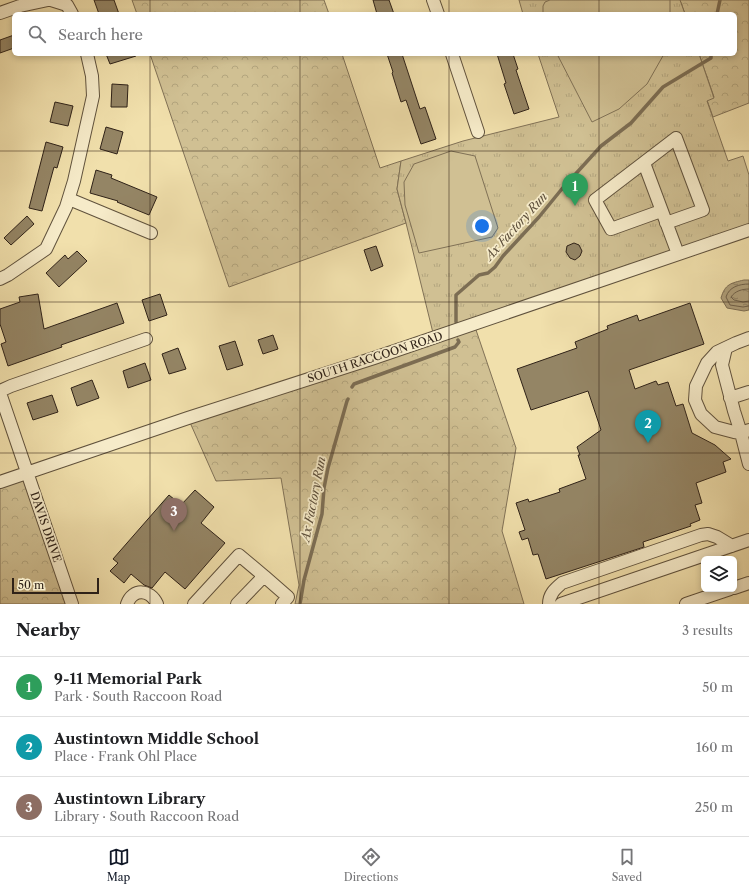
<!DOCTYPE html>
<meta charset="utf-8">
<style>
body{margin:0;font-family:"Libre Caslon Text",serif;background:#f6f6f6;color:#202124}
.controls{position:absolute;right:12px;bottom:12px;display:grid;overflow:hidden;border-radius:6px;box-shadow:0 2px 6px #0003}
.controls button{width:36px;height:36px;display:grid;place-items:center;padding:0;border:0;border-bottom:1px solid #e0e0e0;background:#fff;color:#202124;font:20px sans-serif}
.scale{position:absolute;left:12px;bottom:10px;width:87px;box-sizing:border-box;padding-left:4px;border:2px solid #2f2218;border-top:0;font-size:11px;line-height:14px;white-space:nowrap;color:#2f2218;-webkit-text-stroke:3px #f6ebc9;paint-order:stroke}
.you{position:absolute;left:482px;top:226px;width:14px;height:14px;margin:-10px;border:3px solid #fff;border-radius:50%;background:#1a73e8;box-shadow:0 0 0 6px #1a73e833}
.badge{display:grid;place-items:center;width:26px;height:26px;border-radius:50%;background:#111827;color:#fff;font-size:13px;font-weight:700}
.pin{position:absolute;translate:-50% -33px;filter:drop-shadow(0 1px 2px #0008)}
.pin::after{content:'';position:absolute;top:21px;width:14px;height:12px;background:inherit;clip-path:polygon(0 0,100% 0,50% 100%)}
.list{margin:0;padding:0;list-style:none}
h2{display:flex;justify-content:space-between;align-items:center;height:52px;margin:0;padding:0 16px;font-size:17px}
h2 small{font-size:13px;font-weight:400;color:#757577}
.list li{display:grid;grid-template-columns:26px 1fr auto;gap:12px;align-items:center;box-sizing:border-box;height:60px;padding:0 16px;border-top:1px solid #e0e0e0}
.list b{display:block;font-size:15px;white-space:nowrap}
.list p{margin:0;font-size:13px;white-space:nowrap;color:#757577}
.list em{font-size:13px;font-style:normal;color:#757577}
.icon{flex:none;width:22px;height:22px;fill:none;stroke:currentColor;stroke-width:2;stroke-linecap:round;stroke-linejoin:round}
.map{position:relative;flex:none;width:749px;height:604px;overflow:hidden}
.search{position:absolute;background:#fff;box-shadow:0 2px 6px #0003;left:12px;right:12px;top:12px;height:44px;display:flex;align-items:center;gap:10px;box-sizing:border-box;padding:0 14px;border-radius:6px;color:#757577;font-size:15px}
.sheet{height:232px;background:#fff}
nav{display:flex;justify-content:space-around;align-items:center;box-sizing:border-box;height:56px;border-top:1px solid #e0e0e0;background:#fff;font-size:11px;color:#757577}
nav a{display:grid;justify-items:center;gap:2px}
nav .on{color:#111827}
.map>svg:first-child{display:block}
.forest{fill:url(#forest-crowns);stroke:#807156}
.park{fill:url(#park-tufts);stroke:#807156}
.garden{fill:#d0c093;stroke:#807156}
.water{fill:url(#water-ripples);stroke:#7c6d53}
.lines{fill:none;stroke-linecap:round;stroke-linejoin:round}
.shore{stroke:#6f6049;stroke-width:1}
.stream{stroke:#7c6d53;stroke-width:3.5}
.building{fill:#948565;stroke:#2f2218}
.minor-casing{stroke:#60523d;stroke-width:14}
.minor{stroke:#f6ebc9;stroke-width:12}
.grid{fill:none;stroke:#2f2218;stroke-width:1;stroke-opacity:0.55}
.labels{text-anchor:middle;dominant-baseline:central;stroke-width:3.5;stroke-linejoin:round;paint-order:stroke}
.street-label{font-size:11px;fill:#2f2218;stroke:#f6ebc9}
.water-label{font-size:12px;font-style:italic;fill:#5c4e3a;stroke:#f6ebc9}
</style>
<div class="map">
<svg width="749" height="604" viewBox="0 0 749 604">
<defs>
<pattern id="forest-crowns" width="20" height="18" patternUnits="userSpaceOnUse"><rect width="20" height="18" fill="#d0c093"/><path d="M2 6a3 3 0 1 1 6 0M12 15a3 3 0 1 1 6 0" fill="none" stroke="#b3a57e"/></pattern>
<pattern id="park-tufts" width="24" height="20" patternUnits="userSpaceOnUse"><rect width="24" height="20" fill="#d0c093"/><path d="M3 7l-1-3M5 7V3M7 7l1-3M15 17l-1-3M17 17v-4M19 17l1-3" fill="none" stroke="#b3a57e"/></pattern>
<pattern id="water-ripples" width="26" height="14" patternUnits="userSpaceOnUse"><rect width="26" height="14" fill="#af9f7a"/><path d="M2 4q2-2 4 0t4 0M15 11q2-2 4 0t4 0" fill="none" stroke="#8f8163"/></pattern>
</defs>
<rect width="100%" height="100%" fill="#f1e0ac"/>
<filter id="stains"><feTurbulence type="fractalNoise" baseFrequency=".005" numOctaves="4"/><feColorMatrix values="0 0 0 0 .2 0 0 0 0 .09 0 0 0 0 .02 0 0 0 .5 -.17"/></filter>
<radialGradient id="worn" r=".72"><stop offset=".6" stop-color="#630" stop-opacity="0"/><stop offset="1" stop-color="#630" stop-opacity=".3"/></radialGradient>
<!-- forest -->
<path class="forest" d="M 132,0 L 324,0 L 329,14 L 137,14 Z
M 680,0 L 749,0 L 749,103 L 713,117 L 707,100 L 714,97 L 699,54 L 735,54 L 735,14 L 685,14 Z
M 150,54 L 342,54 L 380,168 L 401,161 L 397,189 L 406,223 L 229,287 Z
M 474,324 L 516,448 L 502,531 L 524,604 L 295,604 L 299,585 L 281,478 L 216,481 L 188,418 Z
M 27,473 L 72,604 L 0,604 L 0,482 Z"/>
<!-- park -->
<path class="park" d="M 519,0 L 680,0 L 685,14 L 523,14 Z
M 538,54 L 699,54 L 714,98 L 707,101 L 728,161 L 743,156 L 749,175 L 749,230 L 434,337 L 406,223 L 397,189 L 401,161 L 463,141 L 559,117 Z"/>
<!-- garden -->
<path class="garden" d="M 550,0 L 670,0 L 670,14 L 543,14 L 543,6 L 545,2 Z
M 557,54 L 664,54 L 647,84 L 619,109 L 592,122 Z
M 451,151 L 475,156 L 498,228 L 492,237 L 419,253 L 405,205 L 404,182 L 414,164 Z"/>
<!-- water -->
<path class="water" d="M 744,280 L 749,280 L 749,310 L 744,311 L 727,308 L 721,298 C 725,284 731,283 744,280 Z"/>
<g class="lines">
<!-- shore -->
<path class="shore" d="M 749,284 C 739,284 729,287 726,297 L 730,305 L 743,307 L 749,306
M 749,289 C 742,289 735,291 731,297 L 734,300 L 743,302 L 749,301"/>
<!-- stream -->
<path class="stream" d="M 717,14 L 720,0
M 456,322 L 456,295 L 479,275 L 488,273 L 495,267 L 503,256 L 539,217 L 561,190 L 601,146 L 631,123 L 663,87 L 711,58 L 711,54
M 352,387 L 354,384 L 455,347 L 459,342 L 458,340
M 300,604 L 304,580 L 322,514 L 324,488 L 328,468 L 347,401 L 348,399"/>
</g>
<!-- building -->
<path class="building" d="M 94,0 L 114,0 L 119,14 L 99,14 Z
M 373,0 L 389,0 L 394,14 L 377,14 Z
M 14,35 L 14,48 L 0,53 L 0,40 Z
M 106,54 L 136,54 L 136,56 L 110,64 Z
M 387,54 L 402,54 L 420,109 L 425,107 L 436,139 L 421,144 L 406,100 L 401,102 L 392,73 L 393,72 Z
M 497,54 L 513,54 L 518,69 L 516,70 L 529,109 L 514,114 L 504,84 L 506,83 Z
M 112,84 L 128,85 L 127,107 L 111,107 Z
M 55,102 L 73,106 L 68,126 L 50,122 Z
M 106,127 L 123,132 L 117,154 L 100,149 Z
M 46,142 L 63,147 L 57,168 L 54,167 L 42,211 L 29,208 Z
M 96,170 L 112,175 L 111,178 L 157,197 L 149,215 L 117,202 L 118,201 L 90,193 Z
M 27,216 L 34,224 L 11,245 L 4,238 Z
M 574,243 L 579,245 L 582,251 L 580,256 L 575,260 L 570,258 L 566,252 L 567,246 Z
M 376,246 L 383,266 L 371,271 L 364,250 Z
M 77,251 L 87,261 L 59,287 L 46,273 L 65,255 L 68,259 Z
M 38,294 L 44,329 L 117,303 L 124,323 L 61,345 L 62,347 L 8,366 L 1,344 L 6,342 L 0,324 L 0,309 L 20,302 L 19,297 Z
M 160,294 L 167,315 L 149,321 L 142,300 Z
M 690,303 L 704,344 L 629,370 L 635,389 L 656,381 L 658,385 L 668,382 L 676,406 L 683,404 L 692,433 L 715,445 L 731,459 L 723,462 L 726,472 L 696,483 L 702,503 L 695,505 L 700,520 L 690,524 L 691,526 L 643,542 L 644,547 L 546,579 L 538,554 L 533,555 L 528,538 L 522,540 L 519,532 L 525,530 L 516,503 L 528,499 L 529,502 L 560,492 L 559,489 L 586,479 L 578,455 L 580,455 L 577,447 L 601,430 L 588,391 L 531,410 L 517,369 L 577,348 L 575,342 L 608,329 L 607,326 L 637,315 L 639,321 Z
M 273,335 L 278,349 L 263,354 L 258,340 Z
M 235,341 L 243,365 L 227,370 L 219,346 Z
M 178,348 L 186,369 L 169,374 L 162,354 Z
M 145,363 L 151,380 L 128,388 L 123,371 Z
M 92,380 L 99,398 L 77,406 L 71,388 Z
M 52,395 L 58,412 L 33,420 L 27,403 Z
M 195,490 L 214,507 L 201,523 L 225,543 L 185,589 L 165,572 L 152,588 L 144,585 L 131,574 L 124,583 L 110,571 L 118,563 L 113,559 L 169,495 L 181,505 Z"/>
<g class="lines">
<defs>
<path id="minor" d="M 51,0 L 67,5 L 72,14
M 433,0 L 438,14
M 0,13 L 20,6 L 48,0
M 452,54 L 478,132
M 644,163 L 678,254
M 69,199 L 151,233
M 661,211 L 611,229 L 595,200 L 676,138 L 703,210 L 666,223
M 0,279 L 8,275 L 46,249 L 66,207 L 74,181 L 93,96 L 92,76 L 87,54
M 726,348 L 722,365 L 734,411 L 741,433 L 734,432 L 715,427 L 701,414 L 695,400 L 696,386 L 707,363 L 717,352 L 736,343 L 749,338
M 0,391 L 11,386 L 146,339
M 0,393 L 72,604
M 730,398 L 749,392
M 749,430 L 741,433 L 749,464
M 0,482 L 188,418 L 374,358 L 749,230
M 264,576 L 288,597 L 282,604
M 734,588 L 749,583
M 127,604 C 133,588 150,589 157,604
M 194,604 L 239,555 L 264,576 L 237,604
M 549,604 C 549,594 555,589 562,583 L 701,535 L 708,534 L 717,537 L 732,546
M 561,604 L 749,540
M 686,604 L 730,589"/>
</defs>
<!-- minor casing -->
<use href="#minor" class="minor-casing"/>
<!-- minor -->
<use href="#minor" class="minor"/>
</g>
<!-- grid -->
<path class="grid" d="M 150,0 L 150,14M 300,0 L 300,14M 449,0 L 449,14M 599,0 L 599,14M 150,54 L 150,604M 300,54 L 300,604M 449,54 L 449,604M 599,54 L 599,604M 0,151 L 749,151M 0,302 L 749,302M 0,453 L 749,453"/>
<g class="labels">
<!-- street labels -->
<g class="street-label">
<text transform="translate(375 357) rotate(-18)">SOUTH RACCOON ROAD</text>
<text transform="translate(46 527) rotate(71)">DAVIS DRIVE</text>
</g>
<!-- water labels -->
<g class="water-label">
<text transform="translate(516 226) rotate(-48)">Ax Factory Run</text>
<text transform="translate(313 499) rotate(-79)">Ax Factory Run</text>
</g>
</g>
<rect width="100%" height="100%" filter="url(#stains)"/>
<rect width="100%" height="100%" fill="url(#worn)"/>
</svg>
<div class="controls">
<button><svg class="icon" aria-label="layers" viewBox="0 0 24 24"><path d="M12 4l9 5-9 5-9-5zM3 14l9 5 9-5"/></svg></button>
</div>
<div class="scale">50 m</div>
<div class="you"></div>
<div class="pin badge" style="left:575px;top:206px;background:#2e9e5b">1</div>
<div class="pin badge" style="left:648px;top:443px;background:#0f9aa8">2</div>
<div class="pin badge" style="left:174px;top:531px;background:#8d6e63">3</div>
<div class="search"><svg class="icon" aria-label="search" viewBox="0 0 24 24"><circle cx="10" cy="10" r="6"/><path d="M15 15l6 6"/></svg>Search here</div>
</div>
<section class="sheet">
<h2>Nearby<small>3 results</small></h2>
<ul class="list">
<li><span class="badge" style="background:#2e9e5b">1</span><div><b>9-11 Memorial Park</b><p>Park · South Raccoon Road</p></div><em>50 m</em></li>
<li><span class="badge" style="background:#0f9aa8">2</span><div><b>Austintown Middle School</b><p>Place · Frank Ohl Place</p></div><em>160 m</em></li>
<li><span class="badge" style="background:#8d6e63">3</span><div><b>Austintown Library</b><p>Library · South Raccoon Road</p></div><em>250 m</em></li>
</ul>
</section>
<nav>
<a class="on"><svg class="icon" aria-label="map" viewBox="0 0 24 24"><path d="M3 6l6-2 6 2 6-2v14l-6 2-6-2-6 2zM9 4v14M15 6v14"/></svg>Map</a>
<a><svg class="icon" aria-label="directions" viewBox="0 0 24 24"><path d="M12 3l9 9-9 9-9-9zM9 14v-3h6M13 9l2 2-2 2"/></svg>Directions</a>
<a><svg class="icon" aria-label="saved" viewBox="0 0 24 24"><path d="M7 4h10v16l-5-4-5 4z"/></svg>Saved</a>
</nav>
